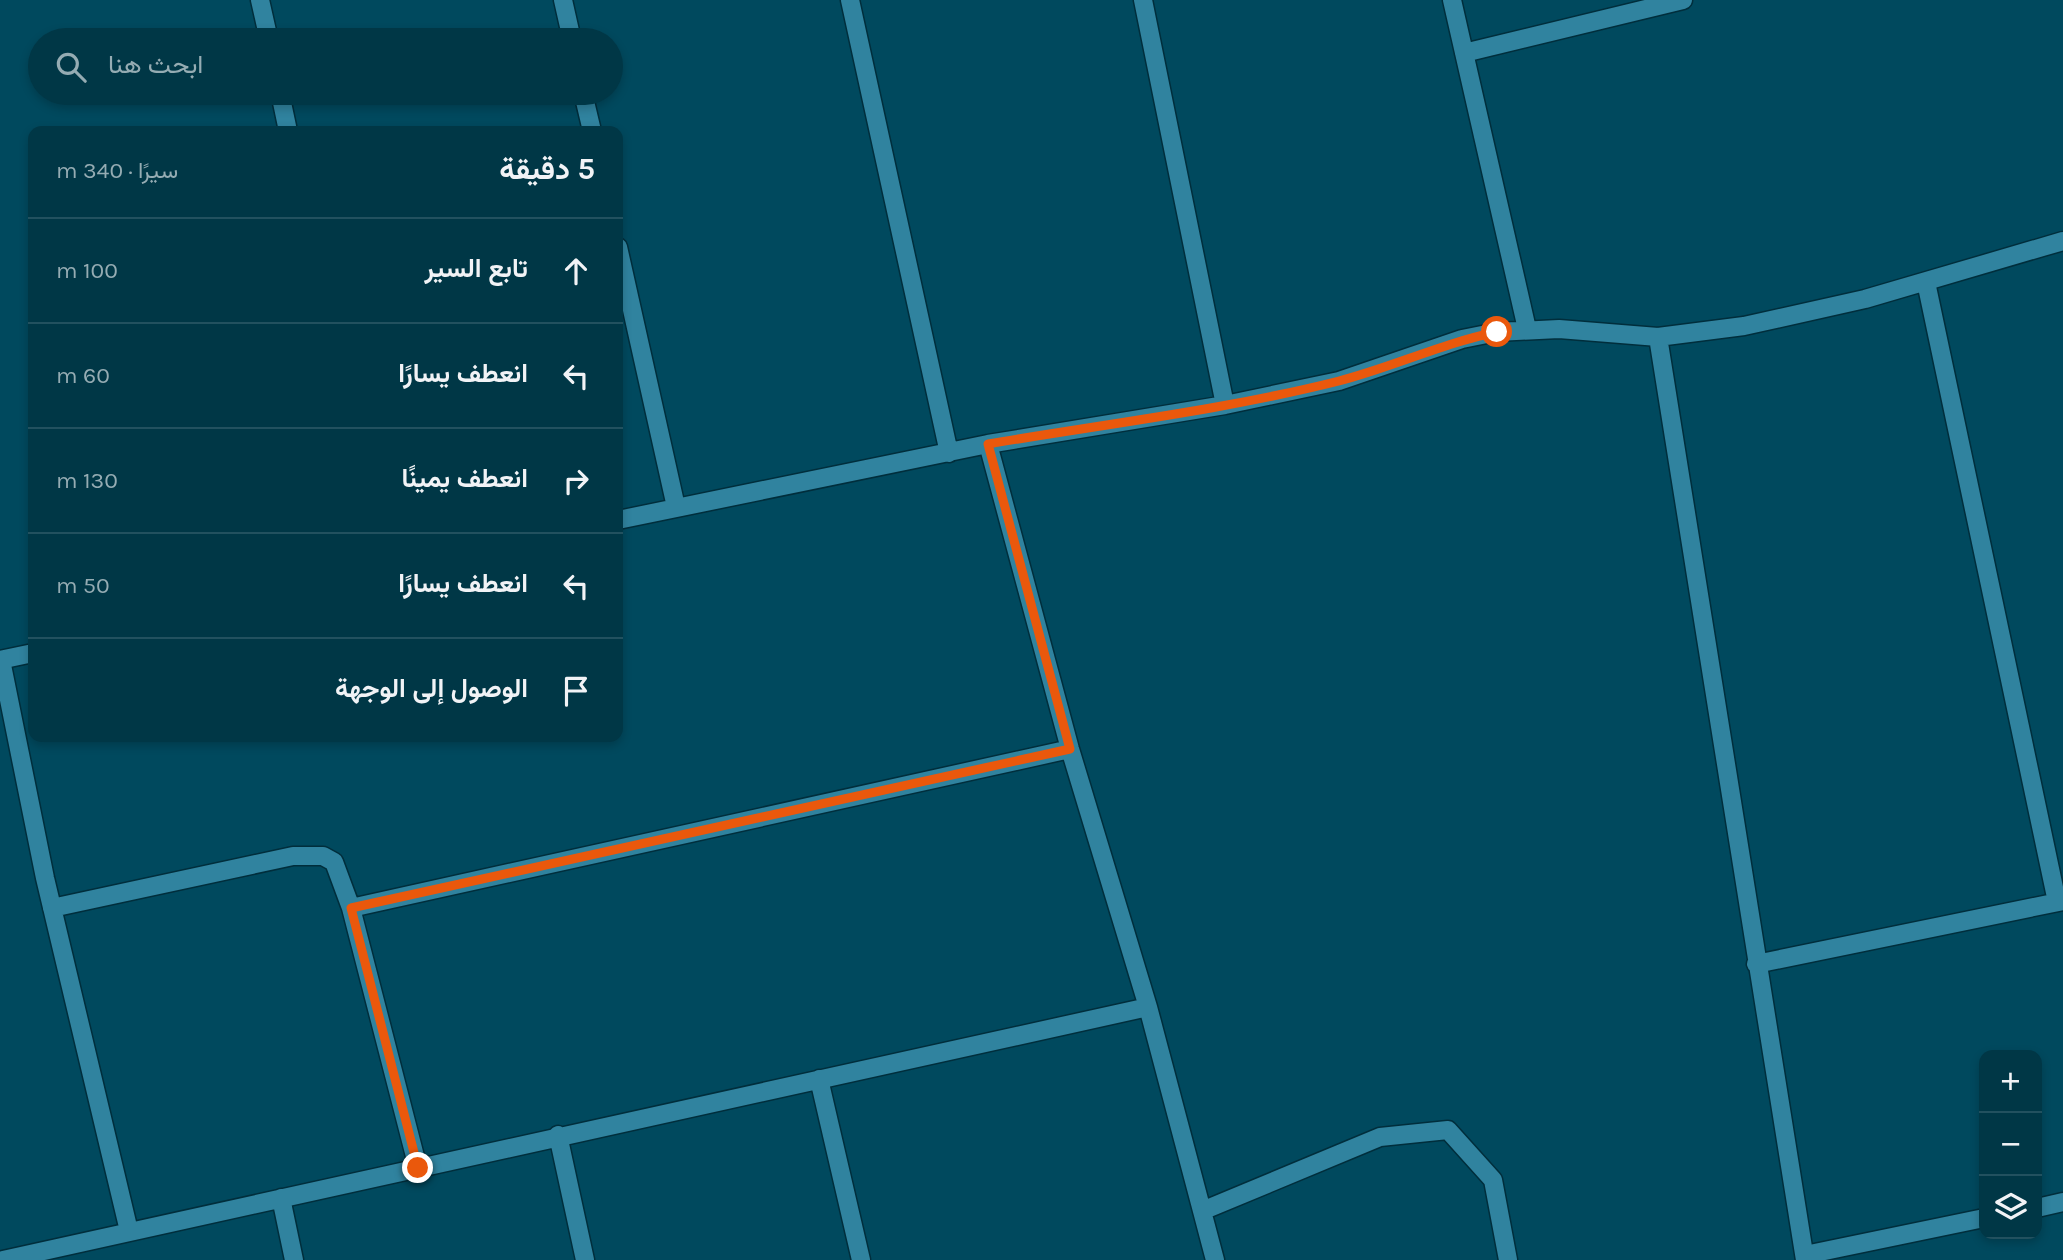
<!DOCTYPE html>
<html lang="ar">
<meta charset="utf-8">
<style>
body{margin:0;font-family:Karla,Vazirmatn,sans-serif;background:#0a3f4d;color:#f1f3f6;direction:rtl}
.controls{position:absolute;right:21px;bottom:21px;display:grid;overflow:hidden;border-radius:14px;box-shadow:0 4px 10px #0003}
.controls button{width:63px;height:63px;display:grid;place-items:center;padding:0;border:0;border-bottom:2px solid #22515f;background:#003746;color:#f1f3f6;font:35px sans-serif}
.stop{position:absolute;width:21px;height:21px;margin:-16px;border:5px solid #ea580c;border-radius:50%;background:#fff}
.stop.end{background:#ea580c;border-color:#fff;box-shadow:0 2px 7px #0008}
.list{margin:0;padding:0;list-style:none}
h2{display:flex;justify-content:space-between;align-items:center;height:91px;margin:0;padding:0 28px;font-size:30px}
h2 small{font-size:23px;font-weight:400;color:#95acb3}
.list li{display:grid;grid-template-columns:46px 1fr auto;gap:21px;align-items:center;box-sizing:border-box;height:105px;padding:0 28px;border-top:2px solid #22515f}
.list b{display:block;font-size:26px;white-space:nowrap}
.list em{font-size:23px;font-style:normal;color:#95acb3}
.icon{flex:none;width:38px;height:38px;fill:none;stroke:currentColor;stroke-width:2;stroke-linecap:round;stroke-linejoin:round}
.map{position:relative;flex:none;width:2063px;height:1260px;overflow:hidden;direction:ltr}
.search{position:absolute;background:#003746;box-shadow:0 4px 10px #0003;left:28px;top:28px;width:595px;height:77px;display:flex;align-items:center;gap:18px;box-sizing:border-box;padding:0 24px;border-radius:38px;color:#95acb3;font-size:26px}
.panel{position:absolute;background:#003746;box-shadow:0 4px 10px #0003;left:28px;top:126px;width:595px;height:616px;border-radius:14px;direction:rtl}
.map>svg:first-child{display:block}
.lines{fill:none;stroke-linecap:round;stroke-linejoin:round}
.minor-casing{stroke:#002e3c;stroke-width:21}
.minor{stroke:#30839f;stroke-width:18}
.route{stroke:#ea580c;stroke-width:9}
</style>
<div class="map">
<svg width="2063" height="1260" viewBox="0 0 2063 1260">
<rect width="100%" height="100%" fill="#00495e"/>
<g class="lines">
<defs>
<path id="minor" d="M 260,0 L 269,40
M 563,0 L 572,40
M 850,0 L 949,453
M 1143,0 L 1225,405
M 1452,0 L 1527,329
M 1464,53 L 1683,0
M 280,93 L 288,131
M 583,93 L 592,131
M 618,247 L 676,507
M 1926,282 L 2057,902
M 1658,337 L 1805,1260
M 988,444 L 1070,749 L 1148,1007 L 1215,1260
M 618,520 L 988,444 L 1225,405 L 1339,381 L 1462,339 L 1497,332 L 1559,329 L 1658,337 L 1744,326 L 1865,299 L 2063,241
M 0,660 L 33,653
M 1,660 L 45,878 L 129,1231
M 52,908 L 293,856 L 323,856 L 334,862 L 351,908 L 418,1168
M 351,908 L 1070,749
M 1756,964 L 2063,901
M 819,1079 L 861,1260
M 558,1135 L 585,1260
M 281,1198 L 294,1260
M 2037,1208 L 2063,1202
M 1202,1211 L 1380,1137 L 1448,1130 L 1493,1180 L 1508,1260
M 1805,1255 L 1984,1218
M 3,1260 L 1148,1007"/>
</defs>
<!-- minor casing -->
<use href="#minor" class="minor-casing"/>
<!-- minor -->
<use href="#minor" class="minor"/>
</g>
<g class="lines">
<!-- route -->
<path class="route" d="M 418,1168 L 351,908 L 1070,749 L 988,444 C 1105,424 1224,410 1339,381 C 1393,367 1443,343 1497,332"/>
</g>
</svg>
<div class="controls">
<button>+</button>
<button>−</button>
<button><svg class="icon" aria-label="layers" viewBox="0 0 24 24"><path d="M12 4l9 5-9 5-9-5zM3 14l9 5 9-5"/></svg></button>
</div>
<div class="stop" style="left:1497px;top:332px"></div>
<div class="stop end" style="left:418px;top:1168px"></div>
<div class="search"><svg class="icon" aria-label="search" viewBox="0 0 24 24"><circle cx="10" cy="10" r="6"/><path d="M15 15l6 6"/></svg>ابحث هنا</div>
<section class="panel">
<h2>5 دقيقة<small>سيرًا · 340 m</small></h2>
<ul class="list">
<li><svg class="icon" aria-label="ahead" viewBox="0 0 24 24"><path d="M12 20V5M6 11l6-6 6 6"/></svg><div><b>تابع السير</b></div><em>100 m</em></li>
<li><svg class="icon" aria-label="left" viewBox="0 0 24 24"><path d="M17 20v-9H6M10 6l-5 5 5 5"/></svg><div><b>انعطف يسارًا</b></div><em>60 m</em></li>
<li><svg class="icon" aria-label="right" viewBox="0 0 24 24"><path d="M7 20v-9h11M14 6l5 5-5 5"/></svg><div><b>انعطف يمينًا</b></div><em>130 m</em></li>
<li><svg class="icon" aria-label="left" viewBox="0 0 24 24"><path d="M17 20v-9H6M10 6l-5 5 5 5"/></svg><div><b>انعطف يسارًا</b></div><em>50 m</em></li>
<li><svg class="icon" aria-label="arrive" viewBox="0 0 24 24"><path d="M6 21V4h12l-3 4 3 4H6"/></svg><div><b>الوصول إلى الوجهة</b></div></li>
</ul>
</section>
</div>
